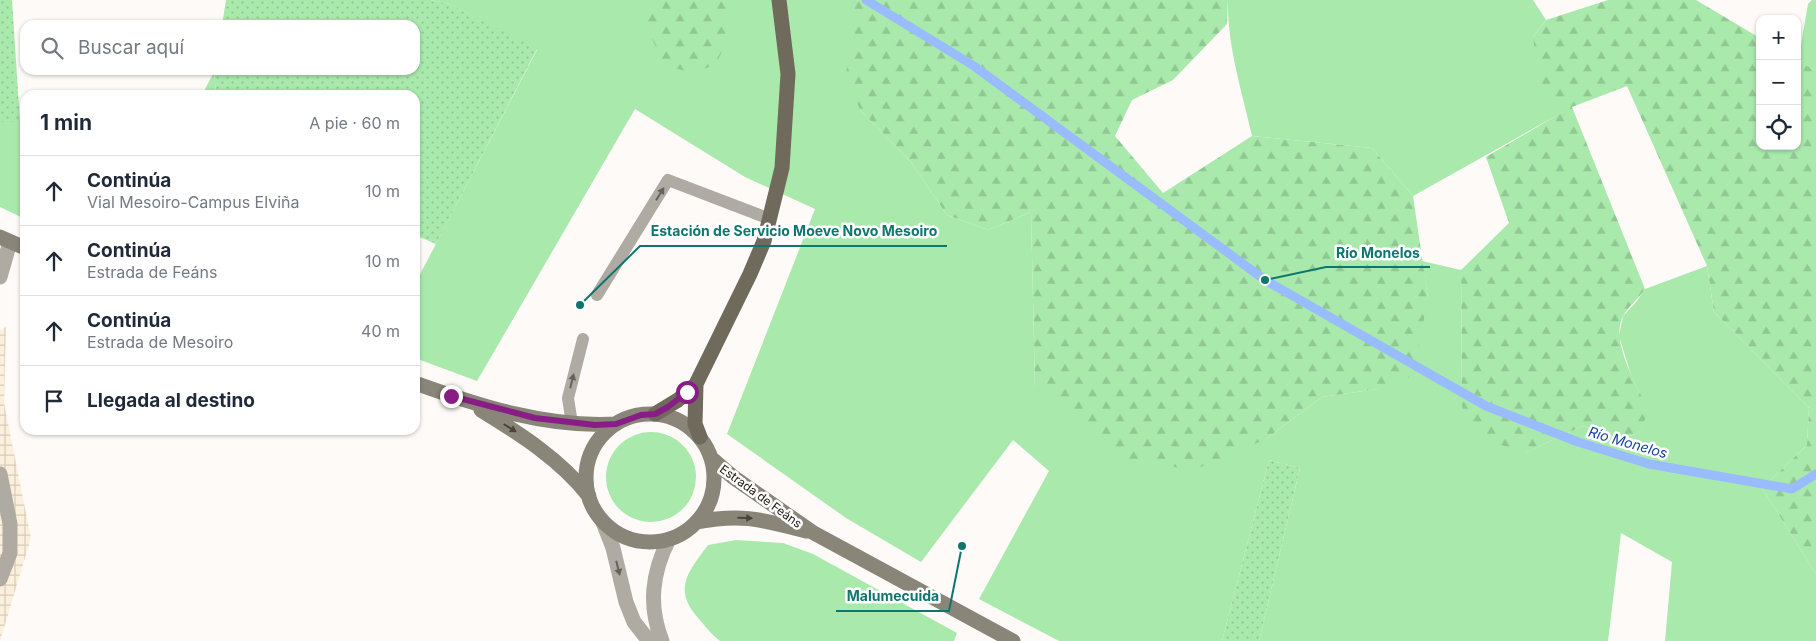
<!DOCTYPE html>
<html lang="es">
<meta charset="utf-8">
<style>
body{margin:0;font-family:Inter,sans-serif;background:#f6f6f7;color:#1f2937}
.controls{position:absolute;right:15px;top:15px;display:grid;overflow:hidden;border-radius:10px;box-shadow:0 1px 4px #0004}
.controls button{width:45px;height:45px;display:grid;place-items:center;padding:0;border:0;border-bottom:1px solid #e0e1e3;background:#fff;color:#1f2937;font:25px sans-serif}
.stop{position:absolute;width:15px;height:15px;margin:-11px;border:4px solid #881e85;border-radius:50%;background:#fff}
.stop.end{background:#881e85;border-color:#fff;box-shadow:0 1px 5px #0008}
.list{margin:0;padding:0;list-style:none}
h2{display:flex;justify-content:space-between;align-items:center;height:65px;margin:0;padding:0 20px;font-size:21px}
h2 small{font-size:16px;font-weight:400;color:#747a83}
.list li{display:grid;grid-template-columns:32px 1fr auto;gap:15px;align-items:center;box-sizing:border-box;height:70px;padding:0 20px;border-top:1px solid #e0e1e3}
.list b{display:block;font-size:19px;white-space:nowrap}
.list p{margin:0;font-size:16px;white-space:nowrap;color:#747a83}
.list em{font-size:16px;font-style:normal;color:#747a83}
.icon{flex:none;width:28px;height:28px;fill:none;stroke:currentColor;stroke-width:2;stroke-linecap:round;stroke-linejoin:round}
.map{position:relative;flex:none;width:1816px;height:641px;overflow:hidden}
.search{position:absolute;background:#fff;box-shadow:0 1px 4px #0004;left:20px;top:20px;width:400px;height:55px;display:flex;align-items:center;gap:12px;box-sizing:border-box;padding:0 18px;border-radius:15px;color:#747a83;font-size:19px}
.panel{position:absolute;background:#fff;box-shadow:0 1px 4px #0004;left:20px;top:90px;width:400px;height:345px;border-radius:15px}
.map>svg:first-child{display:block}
.industrial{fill:url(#industrial-grid)}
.grass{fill:#a9e9ac}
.forest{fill:url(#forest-firs)}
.park{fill:url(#park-dots)}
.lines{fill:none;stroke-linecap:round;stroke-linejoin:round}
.stream{stroke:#99bcff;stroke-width:9}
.lane{stroke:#afaba3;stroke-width:12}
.street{stroke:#afaba3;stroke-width:15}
.secondary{stroke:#8a8579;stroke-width:15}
.primary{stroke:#706a5c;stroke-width:15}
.oneway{fill:#67625c}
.oneway2{fill:#4a443c}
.route{stroke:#881e85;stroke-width:6}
.labels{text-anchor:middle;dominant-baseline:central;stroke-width:5;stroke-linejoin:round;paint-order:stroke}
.street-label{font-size:12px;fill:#1f1914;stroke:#fff}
.water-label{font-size:14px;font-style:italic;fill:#17419f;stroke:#fff}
.leader{fill:none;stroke:#0f766e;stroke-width:2}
.callout-dot{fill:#0f766e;stroke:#fff;stroke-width:2}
.callout-label{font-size:14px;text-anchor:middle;font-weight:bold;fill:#0f766e;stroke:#fff;stroke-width:5;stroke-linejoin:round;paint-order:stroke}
</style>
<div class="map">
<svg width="1816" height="641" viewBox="0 0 1816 641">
<defs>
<pattern id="industrial-grid" width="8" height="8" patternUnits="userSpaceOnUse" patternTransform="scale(1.25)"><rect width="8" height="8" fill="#fbf0db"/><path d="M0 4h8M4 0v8" fill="none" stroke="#d7cdbb"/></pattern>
<pattern id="forest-firs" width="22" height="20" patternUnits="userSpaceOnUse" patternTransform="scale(1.25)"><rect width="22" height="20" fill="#a9e9ac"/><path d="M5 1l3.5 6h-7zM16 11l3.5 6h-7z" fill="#91c793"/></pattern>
<pattern id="park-dots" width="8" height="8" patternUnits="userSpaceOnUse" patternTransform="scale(1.25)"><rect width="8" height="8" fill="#a9e9ac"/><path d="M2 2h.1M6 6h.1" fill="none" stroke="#91c793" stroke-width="1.8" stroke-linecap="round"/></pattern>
</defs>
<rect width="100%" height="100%" fill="#fefaf8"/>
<!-- industrial -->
<path class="industrial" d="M 6,327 L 4,403 L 31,538 L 0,641 L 0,330 Z"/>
<!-- grass -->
<path class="grass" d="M 431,0 L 853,0 L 853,25 L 860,110 L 911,162 L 947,215 L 988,230 L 1031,212 L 1035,387 L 1266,439 L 1322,397 L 1378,389 L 1428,298 L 1422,261 L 1461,270 L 1462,406 L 1527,452 L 1583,426 L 1620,439 L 1639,433 L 1648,410 L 1631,375 L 1619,336 L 1623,316 L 1637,301 L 1645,289 L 1707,266 L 1714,312 L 1809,408 L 1807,445 L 1762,488 L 1816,574 L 1816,641 L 1665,641 L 1672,562 L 1621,533 L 1608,641 L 1259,641 L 1300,468 L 1269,460 L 1222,641 L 1059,641 L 979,599 L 1049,471 L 1013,440 L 921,562 L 846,518 L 727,434 L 815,209 L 745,177 L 635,109 L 477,381 L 415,358 L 415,284 L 537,50 L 450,4 Z
M 1228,0 L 1533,0 L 1546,20 L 1533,37 L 1572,107 L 1413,196 L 1372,148 L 1252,136 C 1242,91 1227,46 1228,0 Z
M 1812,0 L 1816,0 L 1816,71 L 1798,61 L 1808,4 Z
M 214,72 L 216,95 L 202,95 Z
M 0,122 L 20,122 L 25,219 L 0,207 Z
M606 477a45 45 0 1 1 90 0a45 45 0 1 1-90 0Z
M 736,540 L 783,543 L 813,554 L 957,633 L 954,641 L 720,641 C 712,635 705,626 699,619 C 672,589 688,572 708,545 Z"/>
<!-- forest -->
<path class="forest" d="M 645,0 L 726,0 L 729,39 L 715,65 L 692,73 L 665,65 L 650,35 Z
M 853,0 L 1228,0 L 1227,24 L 1173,80 L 1132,100 L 1115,136 L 1163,193 L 1252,136 L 1372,148 L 1413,196 L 1428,298 L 1413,376 L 1378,389 L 1322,397 L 1266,439 L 1194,470 L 1116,458 L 1035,387 L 1031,212 L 988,230 L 947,215 L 911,162 L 860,110 L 846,74 L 853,25 Z
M 1608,0 L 1696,0 L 1760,38 L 1760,146 L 1797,146 L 1797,60 L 1816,71 L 1816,574 L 1762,488 L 1807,445 L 1809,408 L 1714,312 L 1707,266 L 1627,86 L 1572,107 L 1645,289 C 1639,298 1627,308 1623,316 C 1610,341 1637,387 1649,410 L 1639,433 L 1620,439 L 1583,426 L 1527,452 L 1475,438 L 1462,406 L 1461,270 L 1509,223 L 1486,157 L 1571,107 L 1540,91 L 1533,37 L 1546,20 Z"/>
<!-- park -->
<path class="park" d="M 0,0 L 12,0 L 20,122 L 0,122 Z
M 226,0 L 431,0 L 450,4 L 537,49 L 436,244 L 415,235 L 415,95 L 216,95 L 214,70 L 415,70 L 415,25 L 222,25 Z
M 1269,460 L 1300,468 L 1259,641 L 1222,641 Z"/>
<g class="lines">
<!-- stream -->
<path class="stream" d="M 866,0 L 974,66 L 1265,280 L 1486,406 L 1578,442 L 1649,464 L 1792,489 L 1816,474"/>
<!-- lane -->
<path class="lane" d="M 597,295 L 668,180 L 770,219
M 572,424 L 568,398 L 583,339"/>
<!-- street -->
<path class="street" d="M 0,277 L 10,242
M 0,474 L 10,524 L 10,553 L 0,579
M 603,522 L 613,548 L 626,602 L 634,622 L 649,641
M 662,641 C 648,605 652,573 669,539"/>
<!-- secondary -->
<path class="secondary" d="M 0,237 L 25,248
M 415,383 C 479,406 547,428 616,424
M 481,410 C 520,434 560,459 589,496
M586 478a64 64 0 1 1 128 0a64 64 0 1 1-128 0Z
M 711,458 L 733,477 L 812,532 L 1013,641
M 697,522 C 742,513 763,520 806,531"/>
<!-- primary -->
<path class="primary" d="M 655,414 L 678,400 L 696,384
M 700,437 L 695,424 L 696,384 L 750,274 L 764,241 L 782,168 L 788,74 L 779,0"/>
</g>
<!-- one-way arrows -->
<defs><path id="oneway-solid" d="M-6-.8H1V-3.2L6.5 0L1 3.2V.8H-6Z" transform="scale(1.25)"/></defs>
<g class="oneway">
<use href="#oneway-solid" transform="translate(660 194) rotate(-58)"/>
<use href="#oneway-solid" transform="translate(572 381) rotate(-76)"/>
<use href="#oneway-solid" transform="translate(618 568) rotate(76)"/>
</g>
<g class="oneway2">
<use href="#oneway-solid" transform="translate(510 428) rotate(32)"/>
<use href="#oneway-solid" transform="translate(745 518) rotate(1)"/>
</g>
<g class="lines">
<!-- route -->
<path class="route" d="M 451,396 L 535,418 L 595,425 L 616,424 L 641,415 L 655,414 L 668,407 L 687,392"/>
</g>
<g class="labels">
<!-- street labels -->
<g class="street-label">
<text transform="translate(761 496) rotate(36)">Estrada de Feáns</text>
</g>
<!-- water labels -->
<g class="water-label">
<text transform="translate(1628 442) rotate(16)">Río Monelos</text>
</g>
</g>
<!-- callouts -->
<path class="leader" d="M580 305L640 246H947M1265 280L1326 267H1430M962 546L949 611H836"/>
<g class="callout-dot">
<circle cx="580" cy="305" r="5"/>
<circle cx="1265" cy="280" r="5"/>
<circle cx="962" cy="546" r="5"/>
</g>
<g class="callout-label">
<text x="794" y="236">Estación de Servicio Moeve Novo Mesoiro</text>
<text x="1378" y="258">Río Monelos</text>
<text x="893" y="601">Malumecuida</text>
</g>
</svg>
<div class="controls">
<button>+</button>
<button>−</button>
<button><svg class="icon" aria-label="locate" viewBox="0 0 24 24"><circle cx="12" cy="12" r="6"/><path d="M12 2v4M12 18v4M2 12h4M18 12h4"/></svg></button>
</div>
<div class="stop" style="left:687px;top:392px"></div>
<div class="stop end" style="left:451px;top:396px"></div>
<div class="search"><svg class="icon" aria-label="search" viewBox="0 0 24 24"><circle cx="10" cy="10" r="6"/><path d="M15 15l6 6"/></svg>Buscar aquí</div>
<section class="panel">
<h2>1 min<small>A pie · 60 m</small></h2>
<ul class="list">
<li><svg class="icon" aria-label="ahead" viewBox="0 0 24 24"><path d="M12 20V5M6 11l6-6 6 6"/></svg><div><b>Continúa</b><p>Vial Mesoiro-Campus Elviña</p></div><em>10 m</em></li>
<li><svg class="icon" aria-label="ahead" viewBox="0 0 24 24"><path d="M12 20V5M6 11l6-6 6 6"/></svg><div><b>Continúa</b><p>Estrada de Feáns</p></div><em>10 m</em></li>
<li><svg class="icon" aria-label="ahead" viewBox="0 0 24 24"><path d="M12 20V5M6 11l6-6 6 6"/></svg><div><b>Continúa</b><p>Estrada de Mesoiro</p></div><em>40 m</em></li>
<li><svg class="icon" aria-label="arrive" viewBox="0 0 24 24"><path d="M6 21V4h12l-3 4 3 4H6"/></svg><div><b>Llegada al destino</b></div></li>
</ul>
</section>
</div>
